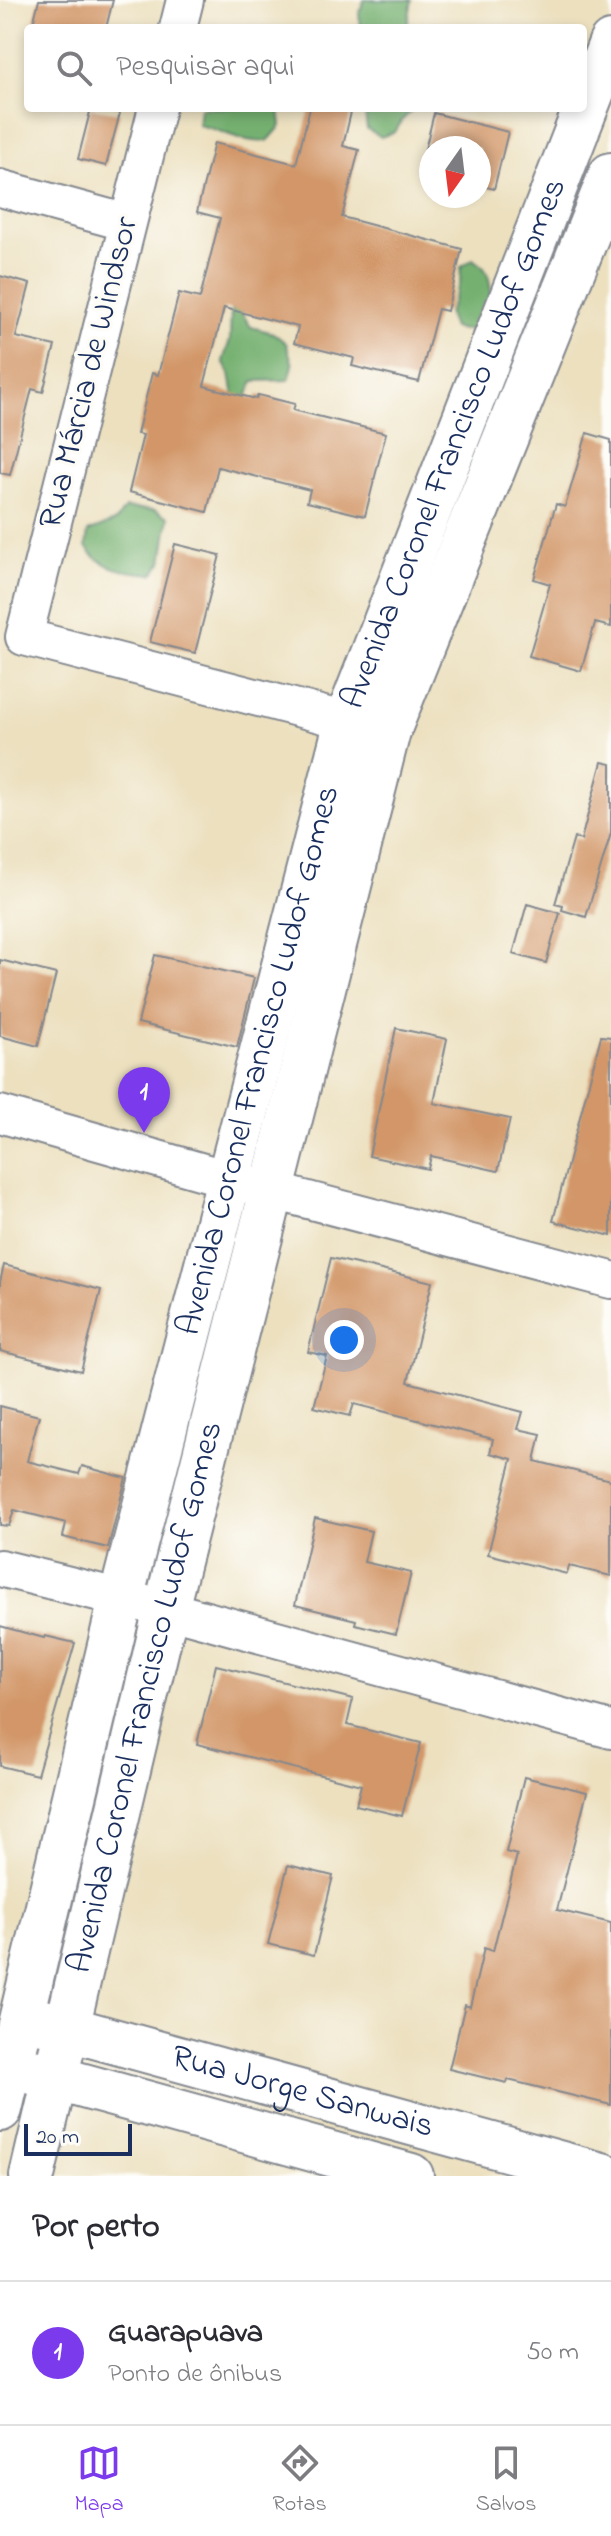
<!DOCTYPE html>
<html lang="pt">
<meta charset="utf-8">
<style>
body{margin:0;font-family:"Indie Flower",sans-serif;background:#f7f7f7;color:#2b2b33}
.compass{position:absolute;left:419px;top:136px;width:72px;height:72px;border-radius:50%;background:#fff;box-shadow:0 4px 12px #0003;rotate:194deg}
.scale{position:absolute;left:24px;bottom:20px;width:108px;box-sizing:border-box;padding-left:8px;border:4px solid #1b2f5e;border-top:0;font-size:22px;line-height:28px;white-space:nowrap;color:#1b2f5e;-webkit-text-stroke:6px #fdfcf7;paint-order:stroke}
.you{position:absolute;left:344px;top:1340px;width:28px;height:28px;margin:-20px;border:6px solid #fff;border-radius:50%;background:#1a73e8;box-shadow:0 0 0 12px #1a73e833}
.badge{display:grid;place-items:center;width:52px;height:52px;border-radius:50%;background:#7c3aed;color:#fff;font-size:26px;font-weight:700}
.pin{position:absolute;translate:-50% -66px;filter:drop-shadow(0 2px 4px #0008)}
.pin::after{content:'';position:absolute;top:42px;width:28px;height:24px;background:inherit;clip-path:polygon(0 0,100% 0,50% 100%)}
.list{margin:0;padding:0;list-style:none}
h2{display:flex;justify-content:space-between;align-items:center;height:104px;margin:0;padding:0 32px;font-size:34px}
h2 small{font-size:26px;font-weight:400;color:#7c7c81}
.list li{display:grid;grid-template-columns:52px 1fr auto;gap:24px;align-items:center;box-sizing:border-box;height:144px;padding:0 32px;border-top:2px solid #e1e1e2}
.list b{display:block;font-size:30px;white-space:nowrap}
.list p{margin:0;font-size:26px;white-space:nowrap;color:#7c7c81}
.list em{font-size:26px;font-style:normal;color:#7c7c81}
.icon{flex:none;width:44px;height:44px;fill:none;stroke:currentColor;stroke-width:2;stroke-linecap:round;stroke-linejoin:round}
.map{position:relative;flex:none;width:611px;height:2176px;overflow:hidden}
.search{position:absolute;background:#fff;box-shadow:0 4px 12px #0003;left:24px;right:24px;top:24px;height:88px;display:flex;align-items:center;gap:20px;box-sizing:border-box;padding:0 28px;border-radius:8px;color:#7c7c81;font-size:30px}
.sheet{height:248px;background:#fff}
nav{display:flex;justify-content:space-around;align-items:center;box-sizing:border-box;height:112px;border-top:2px solid #e1e1e2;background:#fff;font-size:22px;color:#7c7c81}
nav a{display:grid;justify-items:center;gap:4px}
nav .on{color:#7c3aed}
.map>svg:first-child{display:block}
.forest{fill:#74b070;stroke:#487067;stroke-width:2}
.building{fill:#d29667}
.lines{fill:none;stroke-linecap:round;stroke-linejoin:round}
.minor-casing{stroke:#84888e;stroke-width:40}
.tertiary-casing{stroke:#84888e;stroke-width:48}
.minor{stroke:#fff;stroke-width:36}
.tertiary{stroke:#fff;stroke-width:44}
.labels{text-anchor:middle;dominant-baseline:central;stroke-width:7;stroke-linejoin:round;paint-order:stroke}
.street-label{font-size:34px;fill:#1b2f5e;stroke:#fdfcf7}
</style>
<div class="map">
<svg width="611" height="2176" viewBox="0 0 611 2176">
<rect width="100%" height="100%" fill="#fdfcf7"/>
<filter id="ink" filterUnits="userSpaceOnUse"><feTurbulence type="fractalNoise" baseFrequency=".0125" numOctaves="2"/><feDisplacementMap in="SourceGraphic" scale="16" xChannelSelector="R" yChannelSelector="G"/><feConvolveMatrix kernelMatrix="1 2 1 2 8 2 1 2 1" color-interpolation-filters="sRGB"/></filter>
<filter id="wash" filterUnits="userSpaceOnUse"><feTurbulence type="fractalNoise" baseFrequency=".006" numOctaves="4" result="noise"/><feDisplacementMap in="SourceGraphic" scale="32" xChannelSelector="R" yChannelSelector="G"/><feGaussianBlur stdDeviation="1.8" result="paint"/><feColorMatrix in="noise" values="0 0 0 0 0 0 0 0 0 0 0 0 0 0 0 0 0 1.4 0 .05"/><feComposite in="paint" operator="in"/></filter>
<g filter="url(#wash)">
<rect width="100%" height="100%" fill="#ece0bf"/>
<!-- forest -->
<path class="forest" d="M 364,0 L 412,0 L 407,28 L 361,28 L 359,14 Z
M 200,108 L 279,108 L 281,126 L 268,141 C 242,144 223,130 198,125 Z
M 361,108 L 415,108 L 403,119 L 395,132 L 381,137 L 367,129 L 365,113 Z
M 473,259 C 476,262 480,264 483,267 C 496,282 492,322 472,329 C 466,332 460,329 453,328 L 448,314 L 460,282 L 461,267 Z
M 237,306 L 251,327 L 273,333 L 286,343 L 293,365 L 289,380 L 253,381 L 248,395 L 239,403 L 234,396 L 230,374 L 223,361 L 230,340 L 231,311 Z
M 125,508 L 155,510 L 169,517 L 162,562 L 153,574 C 127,572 102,570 86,547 L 88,532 L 116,521 Z"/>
<g id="blocks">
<!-- building -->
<path class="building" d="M 39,0 L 113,0 L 106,28 L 32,28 Z
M 91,108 L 120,113 L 106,166 L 78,159 Z
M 310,108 L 352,108 L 343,146 L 359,150 L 342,217 L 462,249 L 447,311 L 438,309 L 419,382 L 352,366 L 354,358 L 294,343 L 298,327 L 224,308 L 204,386 L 256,399 L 258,395 L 295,404 L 293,410 L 386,433 L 365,516 L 307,502 L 310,490 L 218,467 L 207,512 L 129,492 L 143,435 L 137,434 L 152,373 L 158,375 L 179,293 L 200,298 L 220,218 L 197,212 L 214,143 L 296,164 Z
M 434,113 L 508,132 L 494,189 L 479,185 L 479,148 L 431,148 L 431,173 L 420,170 Z
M 0,276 L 30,284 L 16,337 L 55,346 L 43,392 L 32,389 L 10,475 L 0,473 Z
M 587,433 L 611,440 L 611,627 L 595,623 L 581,671 L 529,656 L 550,584 L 534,579 L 556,504 L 565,507 Z
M 175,544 L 220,555 L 195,653 L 150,642 Z
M 602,762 L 611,764 L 611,833 L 586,917 L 562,910 L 563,906 L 555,904 L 574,838 L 581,840 Z
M 527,904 L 560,913 L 546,963 L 513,954 Z
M 155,955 L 254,978 L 237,1047 L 138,1023 Z
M 0,960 L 56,974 L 38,1046 L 0,1036 Z
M 396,1028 L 447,1039 L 434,1103 L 510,1119 L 498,1171 L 431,1156 L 428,1169 L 369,1156 Z
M 601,1036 L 611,1037 L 611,1236 L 553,1221 Z
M 331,1258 L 432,1282 L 408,1382 L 523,1412 L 518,1429 L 541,1434 L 535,1461 L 611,1480 L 611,1576 L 569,1566 L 567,1574 L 488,1554 L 512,1459 L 490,1453 L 493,1439 L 354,1404 L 350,1416 L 314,1407 L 327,1356 L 308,1352 Z
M 4,1265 L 101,1290 L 81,1371 L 0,1351 L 0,1282 Z
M 0,1406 L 39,1416 L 27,1461 L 79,1474 L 82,1466 L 126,1478 L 108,1548 L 63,1537 L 66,1523 L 14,1510 L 9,1526 L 0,1525 Z
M 315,1518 L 371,1531 L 364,1562 L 411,1573 L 396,1634 L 355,1624 L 356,1620 L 295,1605 Z
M 0,1626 L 44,1638 L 45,1636 L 75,1643 L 37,1775 L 0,1766 Z
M 216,1665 L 353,1699 L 347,1725 L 421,1743 L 402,1816 L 356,1805 L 361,1785 L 197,1744 Z
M 524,1777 L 587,1792 L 557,1910 L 611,1923 L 611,2105 L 508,2080 L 507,2083 L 449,2069 L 465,2005 L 470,2007 L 484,1948 L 493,1951 L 517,1855 L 506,1852 Z
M 288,1865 L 333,1876 L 314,1955 L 268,1944 Z"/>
</g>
</g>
<g filter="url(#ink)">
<use href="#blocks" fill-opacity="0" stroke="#84888e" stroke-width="2"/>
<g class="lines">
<defs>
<path id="minor" d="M 178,28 L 185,0
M 157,108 L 24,637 L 374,728
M 0,188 L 128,223
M 0,1114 L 228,1179 L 611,1280
M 0,1568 L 166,1609 L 611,1730"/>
<g id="tertiary">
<path id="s1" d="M 40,2021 L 605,2176"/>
<path d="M 29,2071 L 411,2176"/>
<path id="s2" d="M 0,2109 L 121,1599 L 347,721 L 611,43"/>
<path id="s3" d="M 32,2176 L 166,1609 L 388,731 L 611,175"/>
</g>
</defs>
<!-- minor casing -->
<use href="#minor" class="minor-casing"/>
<!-- tertiary casing -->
<use href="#tertiary" class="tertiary-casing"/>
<!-- minor -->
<use href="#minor" class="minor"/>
<!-- tertiary -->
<use href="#tertiary" class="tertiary"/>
</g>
</g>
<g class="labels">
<!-- street labels -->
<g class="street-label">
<text transform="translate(90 373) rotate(-76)">Rua Márcia de Windsor</text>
<text stroke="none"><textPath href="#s2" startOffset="1728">Avenida Coronel Francisco Ludof Gomes</textPath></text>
<text stroke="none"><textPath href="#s2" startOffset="1080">Avenida Coronel Francisco Ludof Gomes</textPath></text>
<text stroke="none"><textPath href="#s3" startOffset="492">Avenida Coronel Francisco Ludof Gomes</textPath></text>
<text stroke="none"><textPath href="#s1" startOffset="272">Rua Jorge Sanwais</textPath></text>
</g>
</g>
</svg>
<svg class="compass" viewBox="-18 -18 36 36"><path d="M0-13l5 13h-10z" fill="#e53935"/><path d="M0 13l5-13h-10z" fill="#7c7c81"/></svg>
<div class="scale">20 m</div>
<div class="you"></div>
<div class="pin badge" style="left:144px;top:1133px">1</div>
<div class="search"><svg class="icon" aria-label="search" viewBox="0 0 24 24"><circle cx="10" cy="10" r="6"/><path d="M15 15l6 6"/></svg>Pesquisar aqui</div>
</div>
<section class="sheet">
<h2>Por perto<small></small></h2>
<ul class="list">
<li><span class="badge">1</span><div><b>Guarapuava</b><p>Ponto de ônibus</p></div><em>50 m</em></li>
</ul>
</section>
<nav>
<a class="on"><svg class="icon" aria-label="map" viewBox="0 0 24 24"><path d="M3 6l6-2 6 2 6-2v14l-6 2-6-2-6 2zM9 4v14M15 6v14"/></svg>Mapa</a>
<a><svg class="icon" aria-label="directions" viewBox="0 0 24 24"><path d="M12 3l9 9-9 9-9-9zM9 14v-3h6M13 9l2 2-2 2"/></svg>Rotas</a>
<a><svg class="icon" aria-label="saved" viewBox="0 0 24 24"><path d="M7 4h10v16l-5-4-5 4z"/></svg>Salvos</a>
</nav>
